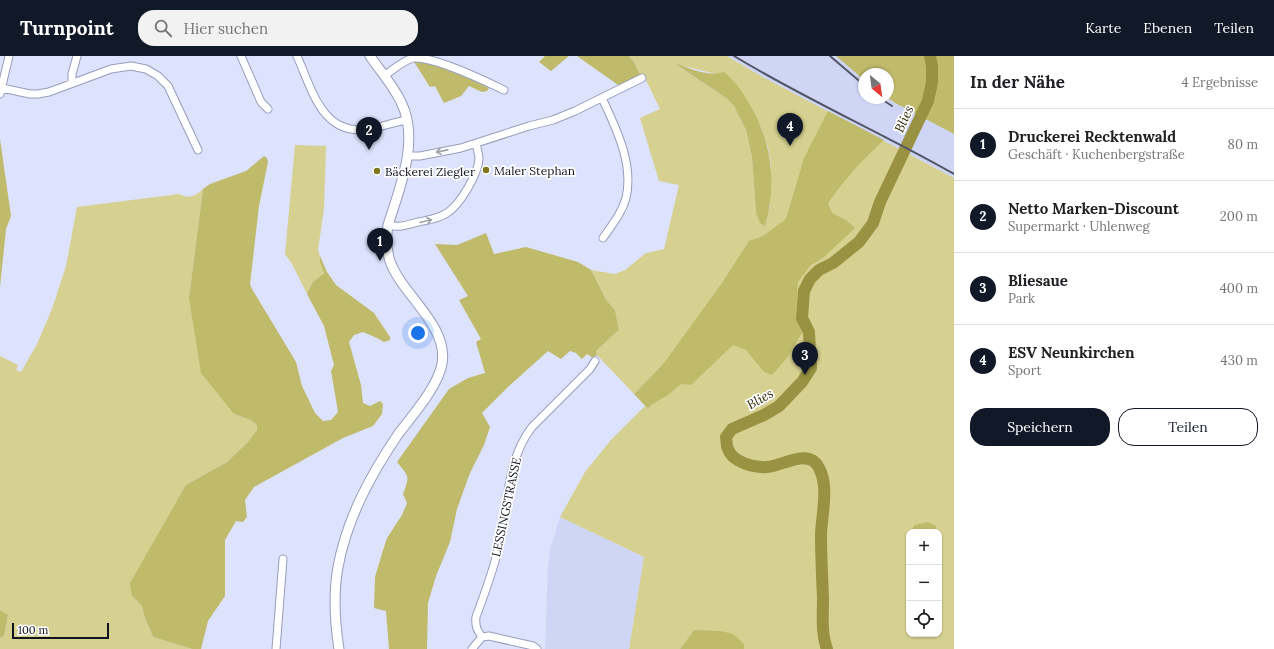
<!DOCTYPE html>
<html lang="de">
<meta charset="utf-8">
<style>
body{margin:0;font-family:Lora,serif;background:#f2f2f2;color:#202124}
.controls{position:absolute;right:12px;bottom:12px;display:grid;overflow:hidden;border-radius:8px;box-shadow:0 1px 3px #0004}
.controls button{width:36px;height:36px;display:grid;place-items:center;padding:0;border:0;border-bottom:1px solid #e0e0e0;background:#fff;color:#202124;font:20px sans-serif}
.compass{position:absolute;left:858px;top:12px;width:36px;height:36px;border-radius:50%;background:#fff;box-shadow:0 1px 3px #0004;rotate:151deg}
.scale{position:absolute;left:12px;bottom:10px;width:97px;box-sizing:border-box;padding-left:4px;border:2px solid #10121d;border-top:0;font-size:11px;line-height:14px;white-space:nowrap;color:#10121d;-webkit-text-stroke:3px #fff;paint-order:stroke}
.you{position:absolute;left:418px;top:277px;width:14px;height:14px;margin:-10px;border:3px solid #fff;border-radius:50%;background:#1a73e8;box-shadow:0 0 0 6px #1a73e833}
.badge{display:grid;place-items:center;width:26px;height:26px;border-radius:50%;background:#111827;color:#fff;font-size:13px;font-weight:700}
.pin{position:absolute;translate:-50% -33px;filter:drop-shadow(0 1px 2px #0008)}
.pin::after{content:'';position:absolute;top:21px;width:14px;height:12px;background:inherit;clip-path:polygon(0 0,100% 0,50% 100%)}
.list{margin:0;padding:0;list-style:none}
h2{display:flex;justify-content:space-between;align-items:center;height:52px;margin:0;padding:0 16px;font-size:17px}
h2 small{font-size:13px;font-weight:400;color:#757577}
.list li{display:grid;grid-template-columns:26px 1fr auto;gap:12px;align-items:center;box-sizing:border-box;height:72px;padding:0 16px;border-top:1px solid #e0e0e0}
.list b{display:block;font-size:15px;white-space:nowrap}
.list p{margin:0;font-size:13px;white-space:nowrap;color:#757577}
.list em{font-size:13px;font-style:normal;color:#757577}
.actions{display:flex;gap:8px;padding:12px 16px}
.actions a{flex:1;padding:9px 0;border:1px solid #111827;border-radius:16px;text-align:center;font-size:14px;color:#111827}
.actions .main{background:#111827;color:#fff}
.icon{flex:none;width:22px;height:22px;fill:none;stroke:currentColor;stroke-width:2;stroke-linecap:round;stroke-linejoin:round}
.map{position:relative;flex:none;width:954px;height:593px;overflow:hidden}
header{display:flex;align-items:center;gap:24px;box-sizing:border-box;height:56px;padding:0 20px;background:#111827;color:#fff}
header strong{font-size:19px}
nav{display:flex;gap:22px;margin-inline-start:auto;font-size:14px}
.search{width:280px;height:36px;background:#f2f2f2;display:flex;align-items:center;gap:10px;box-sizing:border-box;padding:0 14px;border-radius:16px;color:#757577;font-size:15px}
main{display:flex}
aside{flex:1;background:#fff}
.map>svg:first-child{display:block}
.built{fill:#cfd5f5}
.green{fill:#d6d190;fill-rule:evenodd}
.forest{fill:#c0ba6b}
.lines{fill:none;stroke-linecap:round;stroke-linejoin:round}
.river{stroke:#989242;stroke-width:12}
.minor-casing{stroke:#969dbb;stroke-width:9}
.major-casing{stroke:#969dbb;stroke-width:11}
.minor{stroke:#fff;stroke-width:7}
.major{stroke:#fff;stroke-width:9}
.rail{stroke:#545767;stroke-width:2}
.oneway{stroke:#9fa0a5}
.poi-dot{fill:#7f771c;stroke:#fff;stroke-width:1.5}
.labels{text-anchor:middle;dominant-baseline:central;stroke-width:3.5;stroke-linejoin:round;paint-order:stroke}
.poi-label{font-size:12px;fill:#10121d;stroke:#fff;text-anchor:start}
.street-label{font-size:12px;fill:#10121d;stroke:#fff}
.water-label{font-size:13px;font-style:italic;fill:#2d2a06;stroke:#fff}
</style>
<header>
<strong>Turnpoint</strong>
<div class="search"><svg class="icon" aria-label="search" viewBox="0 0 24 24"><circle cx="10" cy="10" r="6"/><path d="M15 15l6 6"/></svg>Hier suchen</div>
<nav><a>Karte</a><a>Ebenen</a><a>Teilen</a></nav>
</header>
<main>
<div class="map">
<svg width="954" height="593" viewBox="0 0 954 593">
<rect width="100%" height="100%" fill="#dde2fd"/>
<!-- built -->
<path class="built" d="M 727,0 L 836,0 L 864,24 L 864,42 L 888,42 L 895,47 L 954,78 L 954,122 L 761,20 Z
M 560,461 L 644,501 L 629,593 L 545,593 L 548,510 L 551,490 Z"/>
<!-- green -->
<path class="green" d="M 629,0 L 727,0 L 761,20 L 954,122 L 954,593 L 723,593 L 694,574 L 680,593 L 629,593 L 644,501 L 560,461 L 585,416 L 610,385 L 645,350 L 648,353 L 662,309 L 634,338 L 597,299 L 596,295 L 619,274 L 615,254 L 607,245 L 591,214 L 615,218 L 625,214 L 646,197 L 664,193 L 679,129 L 659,125 L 640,62 L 660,53 L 644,20 L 641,21 L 634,6 ZM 675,8 L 716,18 L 761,71 L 768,92 L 771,110 L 770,149 L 765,170 L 756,156 L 752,101 L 746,74 L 734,50 L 726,42 ZM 909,476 L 939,476 L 939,578 L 909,578 Z
M 295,89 L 326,90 L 324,153 L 318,194 C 321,201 321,209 324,217 L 312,227 L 307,238 L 292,208 L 285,198 Z
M 203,133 L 189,242 L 234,358 L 251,364 L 257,369 L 257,374 L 248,386 L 227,406 L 186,429 L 132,540 L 142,550 L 145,562 L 153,581 L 192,593 L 0,593 L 0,582 L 4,580 L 8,559 L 0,554 L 0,300 L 18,309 L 16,314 L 21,316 L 37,288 L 52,253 L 66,210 L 77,151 L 179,138 C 190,143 194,141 203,133 Z"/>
<!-- forest -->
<path class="forest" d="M 545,0 L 569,0 L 551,15 L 539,6 Z
M 577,0 L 629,0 L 634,6 L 641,21 L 621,31 Z
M 836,0 L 954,0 L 954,78 L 895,47 L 888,42 L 888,18 L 864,18 L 864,24 Z
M 420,3 L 431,4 L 489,32 L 487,35 L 482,36 L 469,30 L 461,40 L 444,47 L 435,30 L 430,31 L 414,6 Z
M 674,7 C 689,12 708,21 724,16 C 735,25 743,36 750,49 C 772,86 777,129 765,170 L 760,167 L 756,156 L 752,101 L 746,74 L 734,50 L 726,42 Z
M 828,55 L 884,84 C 862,104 845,123 828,147 L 832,157 L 846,164 L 855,172 L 824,201 L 810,210 L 798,226 L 796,260 L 802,277 L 786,303 L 772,319 L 764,316 L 746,294 L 733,289 L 691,329 L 681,328 L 668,339 L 651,349 L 648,353 L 634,338 L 664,307 L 722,227 L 749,185 L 763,180 L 786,163 L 804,102 Z
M 0,83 L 11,160 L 6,173 L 0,231 Z
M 264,100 L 267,102 L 268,106 L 259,150 L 250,228 L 252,233 L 296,306 L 302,330 L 315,357 L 323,365 L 331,364 L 338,356 L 331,315 L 334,309 L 324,270 L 307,238 L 312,227 L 324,217 L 320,206 L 320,200 L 327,216 L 336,229 L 374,257 L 390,281 L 390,284 L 384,286 L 377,282 L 363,276 L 354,279 L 349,286 L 361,329 L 363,347 L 370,350 L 380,345 L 383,348 L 382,358 L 373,370 L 343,382 L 254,431 L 245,444 L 247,461 L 243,466 L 236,465 L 225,484 L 225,540 L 208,565 L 201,593 L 192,593 L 153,581 L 145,562 L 142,550 L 132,540 L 130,527 L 186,429 L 227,406 L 248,386 L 257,374 L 257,369 L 251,364 L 234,358 L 201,317 L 189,242 L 203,133 L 210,128 L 246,115 Z
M 486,177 L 494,198 L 526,191 L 578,206 L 591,214 L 607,245 L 615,254 L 619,274 L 596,295 L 597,299 L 593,302 L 587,298 L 582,303 L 576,297 L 570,295 L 561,303 L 548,295 L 509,330 L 482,357 L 490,371 L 484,389 L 470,417 L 457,453 L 450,486 L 436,520 L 428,547 L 427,593 L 389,593 L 386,555 L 374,552 L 375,521 L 383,494 L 387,482 L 402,459 L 407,447 L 403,438 C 410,419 409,421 397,406 L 449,333 L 468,322 L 485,317 L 476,286 L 481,283 L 459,244 L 468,240 L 435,188 L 457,189 Z
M 928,466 L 936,470 L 936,476 L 913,476 L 912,473 L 915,469 Z
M 0,554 L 8,559 L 4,580 L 0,582 Z
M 694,574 L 721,575 L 733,578 L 744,588 L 744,593 L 680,593 Z"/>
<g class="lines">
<!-- river -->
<path class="river" d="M 827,593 C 821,577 823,559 823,542 C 822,520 821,499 821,478 C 822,457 829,430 819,412 C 809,391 783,410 767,411 C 754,412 732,406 728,393 C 726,390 727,385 726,381 L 732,373 L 764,359 L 779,350 L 802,326 L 811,312 L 809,276 L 802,262 L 804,235 L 810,223 L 819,214 L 833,207 L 859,186 L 873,167 L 880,146 L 928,45 L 932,26 L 932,10 L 930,0"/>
<defs>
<path id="minor" d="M 241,0 L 261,46 L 268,53
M 297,0 C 312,33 322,81 369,73 C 382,71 394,66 407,64
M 384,20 C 393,14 402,5 413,2 C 434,0 483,24 504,34
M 72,27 L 72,18 L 77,0
M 2,32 L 30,38 L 38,38 L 49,36 L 111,13 L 131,10 L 146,13 L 158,20 L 168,30 L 198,94
M 0,38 L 9,0
M 602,42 C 616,72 634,108 626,142 C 622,157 612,169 603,182
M 408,100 L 420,100 L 461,92 L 529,70 L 553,64 L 575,55 L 642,22
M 388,169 C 399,172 407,169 418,166 C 428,164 438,163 447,157 C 460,149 478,118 479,103 C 479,98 477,93 476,88
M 482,581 C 477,574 475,570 476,561 C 485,536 495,511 500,485 C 508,447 507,403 532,371 L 590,313 L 595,305
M 482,581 L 489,580 L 533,590 L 537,593
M 276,593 L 283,503
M 472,593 L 482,581"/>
<path id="major" d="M 339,593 C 335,567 333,538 338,511 C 347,462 371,418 399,377 C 413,359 438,330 442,308 C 449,269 401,238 390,205 C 386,193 386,181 388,169 C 400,131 420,84 401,46 C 393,29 380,15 370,0"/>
</defs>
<!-- minor casing -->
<use href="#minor" class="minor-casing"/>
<!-- major casing -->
<use href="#major" class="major-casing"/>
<!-- minor -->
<use href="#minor" class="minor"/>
<!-- major -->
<use href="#major" class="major"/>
<!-- rail -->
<path class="rail" d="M 734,0 C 805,43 882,77 954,118
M 830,0 L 864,29
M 880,42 L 892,50"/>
</g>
<!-- one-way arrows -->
<defs><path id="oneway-shaft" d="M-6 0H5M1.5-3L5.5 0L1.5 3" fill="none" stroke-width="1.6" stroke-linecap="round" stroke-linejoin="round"/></defs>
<g class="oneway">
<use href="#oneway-shaft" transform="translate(442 95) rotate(169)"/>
<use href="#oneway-shaft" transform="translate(426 165) rotate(-14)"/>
</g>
<!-- markers -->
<g class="poi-dot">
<circle cx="486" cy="114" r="4"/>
<circle cx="377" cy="115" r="4"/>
</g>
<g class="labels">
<!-- poi labels -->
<g class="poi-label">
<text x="494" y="114">Maler Stephan</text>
<text x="385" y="115">Bäckerei Ziegler</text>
</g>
<!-- street labels -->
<g class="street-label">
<text transform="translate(506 451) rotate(-78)">LESSINGSTRASSE</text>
</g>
<!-- water labels -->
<g class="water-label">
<text transform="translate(904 63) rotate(-66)">Blies</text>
<text transform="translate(760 343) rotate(-30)">Blies</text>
</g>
</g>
</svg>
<div class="controls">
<button>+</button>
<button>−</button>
<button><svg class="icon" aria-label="locate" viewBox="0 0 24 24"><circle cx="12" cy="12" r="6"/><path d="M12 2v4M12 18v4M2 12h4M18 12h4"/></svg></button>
</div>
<svg class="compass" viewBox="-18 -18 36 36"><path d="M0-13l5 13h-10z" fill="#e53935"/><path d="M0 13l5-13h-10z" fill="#757577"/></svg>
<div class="scale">100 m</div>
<div class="you"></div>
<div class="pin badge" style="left:380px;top:205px">1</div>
<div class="pin badge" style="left:369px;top:94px">2</div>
<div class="pin badge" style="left:805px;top:319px">3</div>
<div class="pin badge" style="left:790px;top:90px">4</div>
</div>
<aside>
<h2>In der Nähe<small>4 Ergebnisse</small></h2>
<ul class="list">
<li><span class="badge">1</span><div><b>Druckerei Recktenwald</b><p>Geschäft · Kuchenbergstraße</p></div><em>80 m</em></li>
<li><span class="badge">2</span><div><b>Netto Marken-Discount</b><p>Supermarkt · Uhlenweg</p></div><em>200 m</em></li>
<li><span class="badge">3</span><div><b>Bliesaue</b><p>Park</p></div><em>400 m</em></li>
<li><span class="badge">4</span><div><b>ESV Neunkirchen</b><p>Sport</p></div><em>430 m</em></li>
</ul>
<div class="actions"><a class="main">Speichern</a><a>Teilen</a></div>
</aside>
</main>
